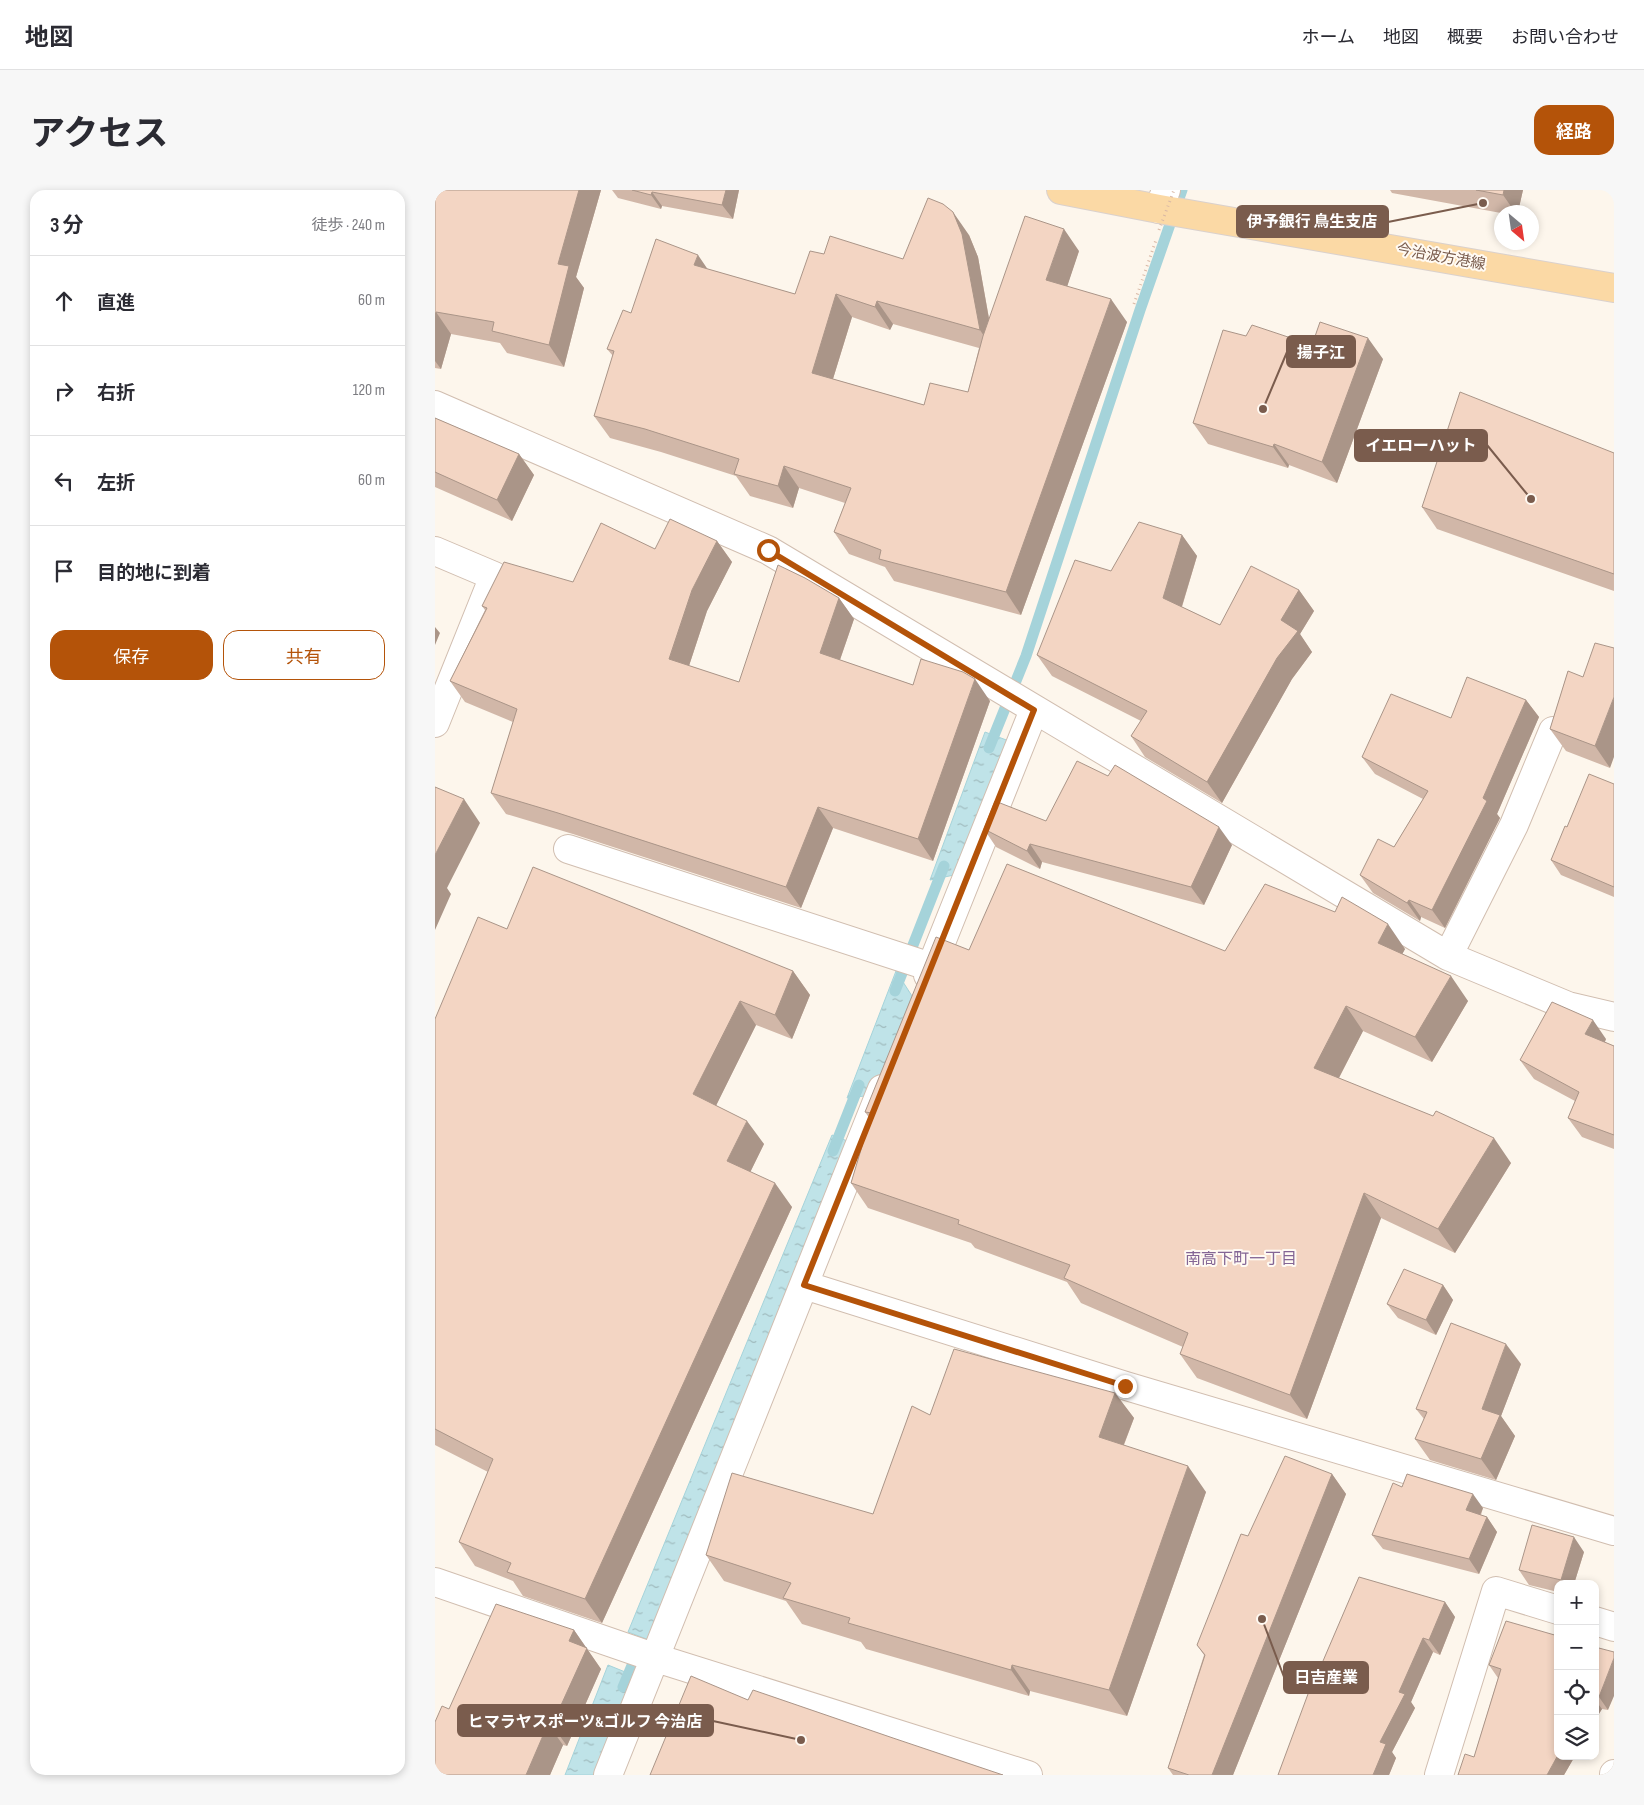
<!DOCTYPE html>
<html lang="ja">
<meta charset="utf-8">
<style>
body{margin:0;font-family:"Sofia Sans Condensed","Noto Sans JP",sans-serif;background:#f7f7f7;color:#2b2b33}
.controls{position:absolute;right:15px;bottom:15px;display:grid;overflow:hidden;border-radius:10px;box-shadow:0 2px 8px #0003}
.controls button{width:45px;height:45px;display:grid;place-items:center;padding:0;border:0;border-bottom:1px solid #e1e1e2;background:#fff;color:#2b2b33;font:25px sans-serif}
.compass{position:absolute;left:1059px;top:15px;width:45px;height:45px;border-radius:50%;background:#fff;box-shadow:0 2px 8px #0003;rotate:151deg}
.stop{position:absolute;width:15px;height:15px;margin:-11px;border:4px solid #b45309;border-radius:50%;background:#fff}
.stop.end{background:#b45309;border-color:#fff;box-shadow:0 1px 5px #0008}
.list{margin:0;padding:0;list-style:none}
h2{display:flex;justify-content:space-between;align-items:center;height:65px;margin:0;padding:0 20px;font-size:21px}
h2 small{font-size:16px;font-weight:400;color:#7c7c81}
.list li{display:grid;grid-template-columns:32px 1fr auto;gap:15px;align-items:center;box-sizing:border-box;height:90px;padding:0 20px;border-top:1px solid #e1e1e2}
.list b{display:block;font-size:19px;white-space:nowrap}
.list em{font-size:16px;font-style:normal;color:#7c7c81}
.actions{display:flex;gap:10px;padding:15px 20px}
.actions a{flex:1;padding:11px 0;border:1px solid #b45309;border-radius:15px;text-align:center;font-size:18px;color:#b45309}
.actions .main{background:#b45309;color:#fff}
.icon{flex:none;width:28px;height:28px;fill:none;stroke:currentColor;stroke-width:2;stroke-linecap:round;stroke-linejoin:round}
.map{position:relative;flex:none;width:1179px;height:1585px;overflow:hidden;border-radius:15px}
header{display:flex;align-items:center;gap:30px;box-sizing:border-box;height:70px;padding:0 25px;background:#fff;border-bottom:1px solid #e1e1e2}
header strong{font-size:24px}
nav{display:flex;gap:28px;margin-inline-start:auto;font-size:18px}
.intro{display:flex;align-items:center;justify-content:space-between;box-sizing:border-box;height:120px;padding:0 30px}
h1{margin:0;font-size:35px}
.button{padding:12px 22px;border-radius:15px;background:#b45309;color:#fff;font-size:18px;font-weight:700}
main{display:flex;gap:30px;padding:0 30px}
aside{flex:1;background:#fff;border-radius:15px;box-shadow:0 2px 8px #0003}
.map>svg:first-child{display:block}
.water{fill:url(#water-ripples);stroke:#a5d3da}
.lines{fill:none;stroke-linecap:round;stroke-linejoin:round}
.stream{stroke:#a5d3da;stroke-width:11}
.minor-casing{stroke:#d1beb0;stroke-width:30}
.primary-casing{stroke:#dad1cd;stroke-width:30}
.path{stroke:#d9b8a5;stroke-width:3;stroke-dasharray:1 4;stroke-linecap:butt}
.minor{stroke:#fff;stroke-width:28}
.primary{stroke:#fbd9a5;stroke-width:28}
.path-bridge{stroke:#d9b8a5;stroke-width:3;stroke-dasharray:1 4;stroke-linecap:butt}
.wall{fill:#d1b7a8;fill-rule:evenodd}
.shaded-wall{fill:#aa9588}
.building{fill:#f3d5c3;stroke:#aa9588}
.route{stroke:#b45309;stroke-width:6}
.labels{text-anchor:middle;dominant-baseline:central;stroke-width:4;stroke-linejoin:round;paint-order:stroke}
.street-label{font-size:15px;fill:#7a5c4d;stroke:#fffaf3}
.neighbourhood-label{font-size:16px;fill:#846695;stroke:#fffaf3}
.leader{fill:none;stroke:#7a5c4d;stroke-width:2}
.callout-dot{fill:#7a5c4d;stroke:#fffaf3;stroke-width:2}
.callout{fill:#7a5c4d;stroke:#7a5c4d;stroke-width:2}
.callout-label{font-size:16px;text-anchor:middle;font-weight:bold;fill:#fff}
</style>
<header>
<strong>地図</strong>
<nav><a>ホーム</a><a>地図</a><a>概要</a><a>お問い合わせ</a></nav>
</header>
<div class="intro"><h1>アクセス</h1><a class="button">経路</a></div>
<main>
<aside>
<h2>3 分<small>徒歩 · 240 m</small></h2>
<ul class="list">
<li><svg class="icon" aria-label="ahead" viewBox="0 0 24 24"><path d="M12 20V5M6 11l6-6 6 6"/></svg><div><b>直進</b></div><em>60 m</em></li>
<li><svg class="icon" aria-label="right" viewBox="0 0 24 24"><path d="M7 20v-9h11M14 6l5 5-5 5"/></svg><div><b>右折</b></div><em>120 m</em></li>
<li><svg class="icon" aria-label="left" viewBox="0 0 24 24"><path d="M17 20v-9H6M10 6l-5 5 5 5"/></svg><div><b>左折</b></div><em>60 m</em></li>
<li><svg class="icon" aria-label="arrive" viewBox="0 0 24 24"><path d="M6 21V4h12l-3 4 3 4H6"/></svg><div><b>目的地に到着</b></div></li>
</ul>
<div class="actions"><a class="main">保存</a><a>共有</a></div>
</aside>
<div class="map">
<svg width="1179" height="1585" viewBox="0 0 1179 1585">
<defs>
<pattern id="water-ripples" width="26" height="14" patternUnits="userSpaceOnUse" patternTransform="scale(1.25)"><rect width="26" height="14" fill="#bfe3e8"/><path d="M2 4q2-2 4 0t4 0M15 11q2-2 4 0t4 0" fill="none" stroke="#a0bbbe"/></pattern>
</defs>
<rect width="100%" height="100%" fill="#fdf6ec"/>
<!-- water -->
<path class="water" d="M 550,542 L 574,551 L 524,684 L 495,690 Z
M 461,781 L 477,806 L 439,905 L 412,908 Z
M 397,945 L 420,954 L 217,1451 L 193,1442 Z
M 173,1475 L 200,1486 L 161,1585 L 130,1585 Z"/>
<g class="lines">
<!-- stream -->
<path class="stream" d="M 554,558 L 591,466 L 705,120 L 747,0
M 460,801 L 509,676
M 398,961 L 424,895
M 188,1497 L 203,1461"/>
<defs>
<path id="minor" d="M 724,19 L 731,0
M 0,215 L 333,360 L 1013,766 L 1133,816 L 1179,827
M 0,361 L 59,386 L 0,533
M 133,659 L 496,777
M 1013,766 L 1079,635 L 1118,541
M 493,785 L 599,520
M 369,1095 L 691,1196 L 1179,1341
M 0,1392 L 221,1468 L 593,1585
M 1160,1431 L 1179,1437
M 173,1585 L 447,899
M 1004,1585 L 1061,1401 L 1123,1420
M 1179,1585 L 1179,1584"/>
<path id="primary" d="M 626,0 L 724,19 L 1179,98"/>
</defs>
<!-- minor casing -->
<use href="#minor" class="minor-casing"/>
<!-- primary casing -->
<use href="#primary" class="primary-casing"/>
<!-- path -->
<path class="path" d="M 699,114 L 721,50"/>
<!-- minor -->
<use href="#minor" class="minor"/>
<!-- primary -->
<use href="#primary" class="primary"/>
<!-- path-bridge -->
<path class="path-bridge" d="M 724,40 L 739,0"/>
</g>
<!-- wall -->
<path class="wall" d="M 0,0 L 166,0 L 141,87 L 149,98 L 129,177 L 72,163 L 65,153 L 16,144 L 6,179 L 0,178 Z
M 177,0 L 304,0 L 298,29 L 227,16 L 226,19 L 183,8 Z
M 955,0 L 1088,0 L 1083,22 L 1066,23 L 957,3 Z
M 534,45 L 543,67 L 554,128 L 644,61 L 632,96 L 692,132 L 586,425 L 459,391 L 450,377 L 414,364 L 399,342 L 410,313 L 364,298 L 358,318 L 315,306 L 301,286 L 226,262 L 175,248 L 159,226 L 178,166 L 172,159 L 196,123 L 272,79 L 360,104 L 389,64 L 468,69 ZM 417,127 L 455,140 L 458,134 L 544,158 L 533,202 L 489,215 L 398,189 Z
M 811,146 L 877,155 L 948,169 L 902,293 L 854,275 L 853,278 L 773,254 L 758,233 Z
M 0,228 L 84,264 L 99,285 L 77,331 L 0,297 Z
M 1179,263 L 1179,401 L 1002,339 L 987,317 Z
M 747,345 L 762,366 L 747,417 L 785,435 L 864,400 L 879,421 L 865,444 L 877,462 L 857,489 L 787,613 L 710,567 L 696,546 L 706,531 L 617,486 L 602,465 L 676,381 Z
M 282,351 L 297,372 L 272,421 L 254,476 L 304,492 L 404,408 L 419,429 L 405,470 L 478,495 L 555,511 L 498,671 L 398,638 L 366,718 L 138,644 L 71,624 L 56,603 L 78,532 L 30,512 L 15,491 L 50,420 L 47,416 L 138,392 L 220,359 Z
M 1133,481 L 1175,578 L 1131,561 L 1115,539 Z
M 1091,510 L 1104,527 L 1062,624 L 1065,628 L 1010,738 L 986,727 L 985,731 L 938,703 L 925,685 L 959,657 L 988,609 L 940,584 L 927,567 L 1016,528 Z
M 1179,594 L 1179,707 L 1126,685 L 1116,670 L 1132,637 Z
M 611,631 L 797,655 L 769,715 L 607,672 L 605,679 L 561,657 L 549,639 Z
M 72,739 L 358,781 L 375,805 L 357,849 L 321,835 L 281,915 L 329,954 L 315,982 L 357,1017 L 167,1433 L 88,1406 L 78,1391 L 40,1376 L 24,1352 L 53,1282 L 0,1255 L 0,829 Z
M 970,759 L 967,764 L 1033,811 L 997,872 L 928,841 L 904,888 L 1076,973 L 1020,1063 L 946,1028 L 872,1229 L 762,1188 L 745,1164 L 748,1157 L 646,1113 L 632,1092 L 540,1058 L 536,1053 L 433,1018 L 416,993 L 435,929 L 430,922 L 534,760 L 790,761 Z
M 1171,849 L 1170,852 L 1179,856 L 1179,959 L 1147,947 L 1133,928 L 1140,911 L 1099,889 L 1085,870 Z
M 1008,1095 L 1018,1110 L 1001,1145 L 963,1128 L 952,1114 Z
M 1086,1174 L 1066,1226 L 1080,1246 L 1061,1290 L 995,1270 L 980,1249 L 989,1229 L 981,1219 Z
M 680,1203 L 699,1228 L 689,1255 L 771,1302 L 692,1526 L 595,1501 L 594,1506 L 431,1459 L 426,1452 L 367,1434 L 351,1411 L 289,1391 L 271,1365 L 438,1324 L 495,1225 Z
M 897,1284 L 911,1304 L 798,1585 L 738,1585 L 733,1578 L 769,1465 L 762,1455 L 813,1346 Z
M 967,1297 L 1048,1318 L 1046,1325 L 1052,1327 L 1062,1342 L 1044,1384 L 948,1359 L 937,1345 Z
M 1149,1362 L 1139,1394 L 1123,1394 L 1123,1402 L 1094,1395 L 1084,1380 Z
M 1010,1412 L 1020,1427 L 1005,1465 L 998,1462 L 976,1512 L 980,1518 L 957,1562 L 961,1568 L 954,1585 L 843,1585 L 885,1478 Z
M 1071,1431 L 1123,1566 L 1140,1566 L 1129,1585 L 1023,1585 L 1039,1567 L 1063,1488 L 1054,1475 Z
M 139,1440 L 166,1479 L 132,1556 L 128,1555 L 115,1585 L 0,1585 Z
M 1160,1457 L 1173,1520 L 1167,1519 L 1160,1530 Z"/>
<!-- shaded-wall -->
<path class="shaded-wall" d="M 144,0 L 166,0 L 141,87 L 149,98 L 129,177 L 114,155 L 123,74 Z
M 291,0 L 304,0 L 298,29 L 287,15 Z
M 1069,0 L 1088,0 L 1083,22 L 1080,22 L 1068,5 Z
M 217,2 L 227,16 L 226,19 L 216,5 Z
M 518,22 L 534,45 L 543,67 L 560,163 L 545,140 Z
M 629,39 L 644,61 L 627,112 L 611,90 Z
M 263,65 L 278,87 L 259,75 Z
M 401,104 L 417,127 L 393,205 L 377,183 Z
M 676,109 L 692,132 L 586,425 L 571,402 Z
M 442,111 L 458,134 L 455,140 L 440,117 Z
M 1,122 L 16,144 L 6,179 L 0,171 L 0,126 Z
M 933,148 L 948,169 L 902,293 L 887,272 Z
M 839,254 L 854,275 L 853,278 L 838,257 Z
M 84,264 L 99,285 L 77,331 L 62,310 Z
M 349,276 L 364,298 L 358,318 L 343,296 Z
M 747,345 L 762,366 L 743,429 L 728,408 Z
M 282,351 L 297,372 L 272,421 L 249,491 L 234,469 L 257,400 Z
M 864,400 L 879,421 L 865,444 L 877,462 L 857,489 L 787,613 L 772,592 L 846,430 Z
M 404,408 L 419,429 L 400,484 L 385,463 Z
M 0,437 L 5,443 L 0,455 Z
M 540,489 L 555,511 L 498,671 L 483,649 Z
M 1179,507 L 1179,567 L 1175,578 L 1160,556 Z
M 1091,510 L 1104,527 L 1062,624 L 1065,628 L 1010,738 L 997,720 L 1048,608 Z
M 29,609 L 45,633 L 12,698 L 16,704 L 0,740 L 0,665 Z
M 383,617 L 398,638 L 366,718 L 351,697 Z
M 784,637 L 797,655 L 769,715 L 756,697 Z
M 595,654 L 607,672 L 605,679 L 592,661 Z
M 974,710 L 986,727 L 985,731 L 972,713 Z
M 953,734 L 970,759 L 960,778 L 943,753 Z
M 358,781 L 375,805 L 357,849 L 340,825 Z
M 1016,786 L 1033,811 L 997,872 L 980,847 Z
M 305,811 L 321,835 L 275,928 L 258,904 Z
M 911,816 L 928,841 L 896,903 L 879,878 Z
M 1158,830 L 1171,849 L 1164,864 L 1150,844 Z
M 312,931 L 329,954 L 309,995 L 292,971 Z
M 1059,948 L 1076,973 L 1020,1063 L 1003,1039 Z
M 340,993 L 357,1017 L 167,1433 L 150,1409 Z
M 929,1003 L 946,1028 L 872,1229 L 855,1205 Z
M 1008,1095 L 1018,1110 L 1001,1145 L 991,1130 Z
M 1071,1154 L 1086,1174 L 1066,1226 L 1080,1246 L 1061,1290 L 1046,1269 L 1047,1219 Z
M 680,1203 L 699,1228 L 682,1272 L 664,1247 Z
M 753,1276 L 771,1302 L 692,1526 L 674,1500 Z
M 897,1284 L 911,1304 L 798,1585 L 777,1585 Z
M 1038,1304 L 1048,1318 L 1041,1335 L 1031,1320 Z
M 1052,1327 L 1062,1342 L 1044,1384 L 1034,1369 Z
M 1139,1347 L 1149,1362 L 1139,1394 L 1128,1394 L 1126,1390 Z
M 1010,1412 L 1020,1427 L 1005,1465 L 994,1450 Z
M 139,1440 L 166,1479 L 132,1556 L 117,1535 L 134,1451 Z
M 988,1448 L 998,1462 L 976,1512 L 980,1518 L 957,1562 L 961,1568 L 954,1585 L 938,1585 L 945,1552 L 964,1502 Z
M 1179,1468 L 1179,1506 L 1173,1520 L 1164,1507 Z
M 577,1475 L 595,1501 L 594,1506 L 576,1480 Z
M 1160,1510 L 1167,1519 L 1160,1530 Z
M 113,1534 L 128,1555 L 115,1585 L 91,1585 Z
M 1123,1565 L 1123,1566 L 1140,1566 L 1129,1585 L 1112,1585 Z"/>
<!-- building -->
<path class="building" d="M 0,0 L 144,0 L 123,74 L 134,76 L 114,155 L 57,141 L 59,132 L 1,122 L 0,126 Z
M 197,0 L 291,0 L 287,15 L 217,2 L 216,5 Z
M 1041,0 L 1069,0 L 1068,5 Z
M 493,8 L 508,14 L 518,22 L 527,44 L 545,140 L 442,111 L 440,117 L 401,104 L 377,183 L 489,215 L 495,193 L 533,202 L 548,146 L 590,26 L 629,39 L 611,90 L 676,109 L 571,402 L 444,369 L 446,360 L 399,342 L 416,298 L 349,276 L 343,296 L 299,284 L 304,269 L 210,239 L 159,226 L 179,161 L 172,159 L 188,120 L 196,123 L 221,49 L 263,65 L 259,75 L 360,104 L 375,61 L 389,64 L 395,46 L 468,69 Z
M 885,132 L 933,148 L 887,272 L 839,254 L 838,257 L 758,233 L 788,140 L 811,146 L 817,135 L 877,155 Z
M 1025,202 L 1179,263 L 1179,384 L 987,317 Z
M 0,228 L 84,264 L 62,310 L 0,282 Z
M 235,329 L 282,351 L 257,400 L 234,469 L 304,492 L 343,375 L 370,388 L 404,408 L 385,463 L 478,495 L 486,469 L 528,482 L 540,489 L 483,649 L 383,617 L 351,697 L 123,623 L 56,603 L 82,519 L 15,491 L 52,418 L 47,416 L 69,372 L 138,392 L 166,333 L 220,359 Z
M 704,332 L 747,345 L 728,408 L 785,435 L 816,376 L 864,400 L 846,430 L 863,441 L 842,468 L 772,592 L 696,546 L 712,521 L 602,465 L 640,370 L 676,381 Z
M 1160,453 L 1179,458 L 1179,507 L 1160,556 L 1115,539 L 1133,481 L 1148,487 Z
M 1032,487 L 1091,510 L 1048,608 L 1052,611 L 997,720 L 974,710 L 972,713 L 925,685 L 943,649 L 959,657 L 993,601 L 927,567 L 956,504 L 1016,528 Z
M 642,571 L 673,586 L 680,575 L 784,637 L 756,697 L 595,654 L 592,661 L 549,639 L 560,611 L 611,631 Z
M 1154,584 L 1179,594 L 1179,697 L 1116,670 L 1130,636 L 1132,637 Z
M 0,597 L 29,609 L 0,665 Z
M 572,674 L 790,761 L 830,694 L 900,722 L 907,707 L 953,734 L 943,753 L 1016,786 L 980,847 L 911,816 L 879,878 L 998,926 L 1001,921 L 1059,948 L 1003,1039 L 929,1003 L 855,1205 L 745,1164 L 753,1143 L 629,1088 L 635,1075 L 523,1034 L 524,1030 L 416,993 L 437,923 L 430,922 L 501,747 L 534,760 Z
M 98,677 L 358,781 L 340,825 L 305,811 L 258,904 L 312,931 L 292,971 L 340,993 L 150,1409 L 72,1382 L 76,1373 L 24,1352 L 58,1269 L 0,1239 L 0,829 L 43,727 L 72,739 Z
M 1117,812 L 1158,830 L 1150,844 L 1179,856 L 1179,945 L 1133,928 L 1144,902 L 1085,870 Z
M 969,1079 L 1008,1095 L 991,1130 L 952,1114 Z
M 1016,1133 L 1071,1154 L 1047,1219 L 1065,1225 L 1046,1269 L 980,1249 L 992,1222 L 981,1219 Z
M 519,1159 L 680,1203 L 664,1247 L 753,1276 L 674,1500 L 577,1475 L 576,1480 L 413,1433 L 415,1428 L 348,1408 L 356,1393 L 271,1365 L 297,1283 L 438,1324 L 477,1216 L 495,1225 Z
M 850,1266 L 897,1284 L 777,1585 L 754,1585 L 733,1578 L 770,1465 L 762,1455 L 806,1344 L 813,1346 Z
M 972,1284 L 1038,1304 L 1031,1320 L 1052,1327 L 1034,1369 L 937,1345 L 958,1293 L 967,1297 Z
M 1097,1335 L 1139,1347 L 1126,1390 L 1084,1380 Z
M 924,1387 L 1010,1412 L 994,1450 L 988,1448 L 964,1502 L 970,1504 L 945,1552 L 951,1554 L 938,1585 L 843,1585 L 883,1477 L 885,1478 Z
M 61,1414 L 139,1440 L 134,1451 L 152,1458 L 117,1535 L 113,1534 L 91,1585 L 0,1585 L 0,1532 L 7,1516 L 14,1519 Z
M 1071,1431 L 1123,1446 L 1123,1565 L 1112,1585 L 1023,1585 L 1030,1564 L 1039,1567 L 1066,1479 L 1054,1475 Z
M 1160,1457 L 1179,1462 L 1179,1468 L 1164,1507 L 1160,1506 Z
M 256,1486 L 313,1510 L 318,1500 L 458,1548 L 568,1585 L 215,1585 Z"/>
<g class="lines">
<!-- route -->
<path class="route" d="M 333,360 L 599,520 L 369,1095 L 690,1196"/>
</g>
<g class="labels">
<!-- street labels -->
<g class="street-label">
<text transform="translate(1006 67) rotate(10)">今治波方港線</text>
</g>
<!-- neighbourhood labels -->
<g class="neighbourhood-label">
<text x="806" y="1069">南高下町一丁目</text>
</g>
</g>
<!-- callouts -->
<path class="leader" d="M1048 13L953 32M828 219L852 162M1096 309L1052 255M827 1429L849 1487M366 1550L278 1531"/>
<g class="callout-dot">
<circle cx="1048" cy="13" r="5"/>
<circle cx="828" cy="219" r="5"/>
<circle cx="1096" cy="309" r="5"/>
<circle cx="827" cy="1429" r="5"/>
<circle cx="366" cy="1550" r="5"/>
</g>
<g class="callout">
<rect x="802" y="16" width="151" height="31" rx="5"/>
<rect x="852" y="146" width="68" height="31" rx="5"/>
<rect x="920" y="240" width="132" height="31" rx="5"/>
<rect x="849" y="1472" width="84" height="31" rx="5"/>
<rect x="23" y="1515" width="255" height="31" rx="5"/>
</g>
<g class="callout-label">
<text x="877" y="37">伊予銀行 鳥生支店</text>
<text x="886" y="168">揚子江</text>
<text x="986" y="261">イエローハット</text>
<text x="891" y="1493">日吉産業</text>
<text x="150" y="1537">ヒマラヤスポーツ&amp;ゴルフ 今治店</text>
</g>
</svg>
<div class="controls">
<button>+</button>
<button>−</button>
<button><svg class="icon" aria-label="locate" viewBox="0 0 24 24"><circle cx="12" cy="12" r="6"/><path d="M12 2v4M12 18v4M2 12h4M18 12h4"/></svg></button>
<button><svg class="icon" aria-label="layers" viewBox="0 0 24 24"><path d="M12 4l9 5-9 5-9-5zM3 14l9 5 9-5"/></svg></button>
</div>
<svg class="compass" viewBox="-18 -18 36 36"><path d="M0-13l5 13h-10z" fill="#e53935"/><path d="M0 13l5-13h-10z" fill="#7c7c81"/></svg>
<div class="stop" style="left:333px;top:360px"></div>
<div class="stop end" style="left:690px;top:1196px"></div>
</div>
</main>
